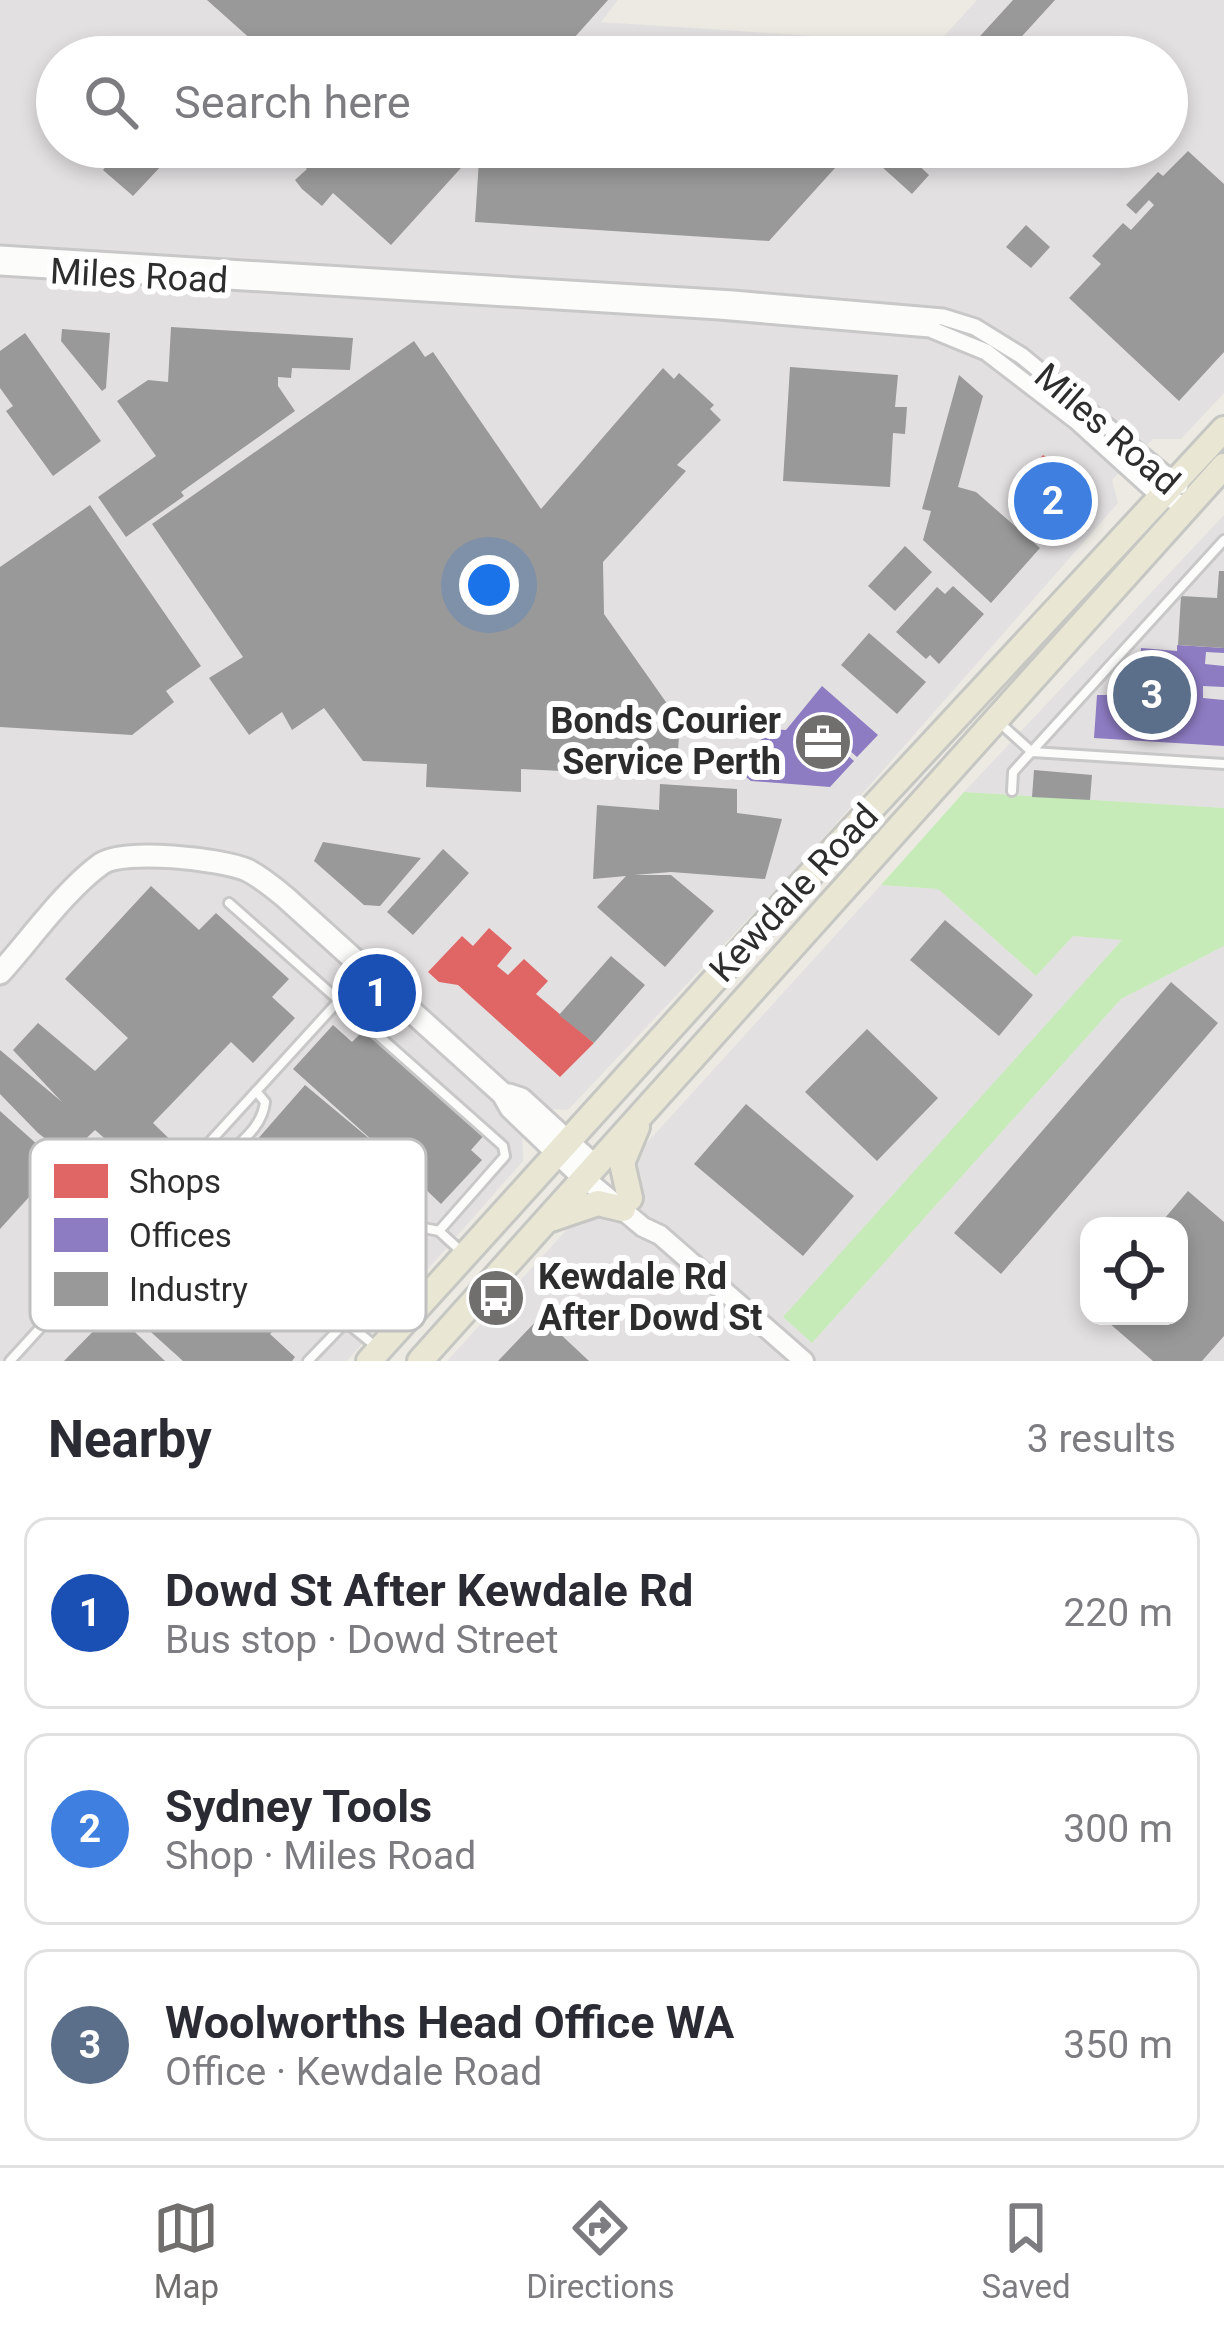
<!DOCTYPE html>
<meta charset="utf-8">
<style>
body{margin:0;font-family:Roboto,sans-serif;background:#f7f7f7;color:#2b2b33}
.controls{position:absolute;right:36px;bottom:36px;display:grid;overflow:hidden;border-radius:24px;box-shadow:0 6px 18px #0003}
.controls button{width:108px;height:108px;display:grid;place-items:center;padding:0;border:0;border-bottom:3px solid #e1e1e2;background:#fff;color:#2b2b33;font:60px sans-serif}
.you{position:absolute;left:489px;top:585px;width:42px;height:42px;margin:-30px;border:9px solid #fff;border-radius:50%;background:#1a73e8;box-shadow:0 0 0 18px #1a73e833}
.badge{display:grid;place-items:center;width:78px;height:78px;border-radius:50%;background:#706f6d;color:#fff;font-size:39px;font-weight:700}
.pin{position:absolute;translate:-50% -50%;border:6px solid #fff;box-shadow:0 3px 12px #0006}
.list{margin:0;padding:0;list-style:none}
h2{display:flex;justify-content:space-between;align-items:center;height:156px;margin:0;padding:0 48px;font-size:51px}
h2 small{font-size:39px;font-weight:400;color:#7c7c81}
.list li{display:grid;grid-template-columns:78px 1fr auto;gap:36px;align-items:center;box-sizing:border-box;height:192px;margin:0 24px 24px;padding:0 24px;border:3px solid #e1e1e2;border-radius:24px}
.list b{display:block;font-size:45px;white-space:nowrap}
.list p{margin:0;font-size:39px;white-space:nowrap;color:#7c7c81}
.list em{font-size:39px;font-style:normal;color:#7c7c81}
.icon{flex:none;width:66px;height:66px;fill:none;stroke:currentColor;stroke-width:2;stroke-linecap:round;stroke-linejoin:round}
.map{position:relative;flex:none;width:1224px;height:1361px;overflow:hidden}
.search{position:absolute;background:#fff;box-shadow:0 6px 18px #0003;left:36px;right:36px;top:36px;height:132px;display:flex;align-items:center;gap:30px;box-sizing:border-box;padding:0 42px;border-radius:66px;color:#7c7c81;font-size:45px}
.sheet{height:804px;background:#fff}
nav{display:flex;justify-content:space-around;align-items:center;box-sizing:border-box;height:168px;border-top:3px solid #e1e1e2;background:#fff;font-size:33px;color:#7c7c81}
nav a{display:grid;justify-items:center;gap:6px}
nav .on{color:#706f6d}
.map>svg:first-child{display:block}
.industrial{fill:#e3e0e2;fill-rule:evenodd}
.green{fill:#c6ebb9}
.shops{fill:#e06666}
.offices{fill:#8e7cc3}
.industry{fill:#999}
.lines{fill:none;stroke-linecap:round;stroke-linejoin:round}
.service-casing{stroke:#c9c8c8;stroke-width:14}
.minor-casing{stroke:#c9c8c8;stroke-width:21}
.tertiary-casing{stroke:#c9c8c8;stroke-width:24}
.secondary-casing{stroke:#c9c8c8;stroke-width:27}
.primary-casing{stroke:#c6c6c3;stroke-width:30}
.service{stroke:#fcfcfb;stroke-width:8}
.minor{stroke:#fcfcfb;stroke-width:15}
.tertiary{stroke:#fcfcfb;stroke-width:18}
.secondary{stroke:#fcfcfb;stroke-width:21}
.primary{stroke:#e9e7d4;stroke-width:24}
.labels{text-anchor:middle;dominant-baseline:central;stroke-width:12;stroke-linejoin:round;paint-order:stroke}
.street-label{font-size:36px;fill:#2d2d2d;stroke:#fff}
.poi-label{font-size:36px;font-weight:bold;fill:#2d2d2d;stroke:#fff;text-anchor:end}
.key{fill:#fff;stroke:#c0c0c0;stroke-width:3}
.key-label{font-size:33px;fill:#2d2d2d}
</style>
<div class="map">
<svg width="1224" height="1361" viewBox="0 0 1224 1361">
<rect width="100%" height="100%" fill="#eceae3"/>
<!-- industrial -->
<path class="industrial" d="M 0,0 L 618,0 L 601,22 L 937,44 L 977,0 L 1224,0 L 1224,393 L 1181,439 L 1153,439 L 1112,480 L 1118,503 L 803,861 L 568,1110 L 548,1109 L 522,1135 L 523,1161 L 347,1361 L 0,1361 ZM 57,57 L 1167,57 L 1167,147 L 57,147 Z
M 1224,515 L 1224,808 L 964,792 Z
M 881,885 L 938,889 L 1036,976 L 1073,936 L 1123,939 L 784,1318 L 812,1343 L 1121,999 L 1224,946 L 1224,1361 L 447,1361 L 571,1225 L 608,1215 L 636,1182 L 637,1162 L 644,1146 ZM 1089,1226 L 1179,1226 L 1179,1316 L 1089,1316 Z"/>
<!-- green -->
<path class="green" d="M 964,792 L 1224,808 L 1224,946 L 1121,999 L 812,1343 L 783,1317 L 1122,940 L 1073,936 L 1036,976 L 938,889 L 881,885 Z"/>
<!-- shops -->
<path class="shops" d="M 1043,455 L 1054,462 L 1058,458 L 1090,486 L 1060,520 L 1067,526 L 1050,544 L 1013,509 L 1021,501 L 1014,494 L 1014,488 Z
M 489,928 L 512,948 L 497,966 L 508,975 L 524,959 L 548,981 L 536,994 L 594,1043 L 560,1077 L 458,985 L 439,982 L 428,972 L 462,936 L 473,946 Z"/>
<!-- offices -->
<path class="offices" d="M 1177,645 L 1224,648 L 1224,653 L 1206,652 L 1205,664 L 1224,666 L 1224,687 L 1203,686 L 1203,698 L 1224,700 L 1224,746 L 1094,738 L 1097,695 L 1139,695 L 1141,648 L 1177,651 Z
M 822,686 L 878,735 L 857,757 L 839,741 L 836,745 L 854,761 L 830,787 L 751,781 L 736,769 L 770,729 L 786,730 Z"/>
<!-- industry -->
<path class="industry" d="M 207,0 L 608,0 L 557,57 L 258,57 L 264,51 Z
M 1013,0 L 1055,0 L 1003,57 L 961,57 Z
M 602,37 L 624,37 L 623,57 L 583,57 Z
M 123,147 L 179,147 L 133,196 L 103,170 Z
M 282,147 L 480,147 L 391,245 L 333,193 L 322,206 L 302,189 L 295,180 L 307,169 Z
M 491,147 L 854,147 L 769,241 L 475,222 L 479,160 Z
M 880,147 L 921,147 L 911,158 L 929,175 L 912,194 L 871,157 Z
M 1188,151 L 1224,184 L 1224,352 L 1179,401 L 1069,298 L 1101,264 L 1092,256 L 1123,223 L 1131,230 L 1154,205 L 1149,200 L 1136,214 L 1126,205 L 1158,172 L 1163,176 Z
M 1026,225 L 1050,247 L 1031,268 L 1006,247 Z
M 171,327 L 353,338 L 350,370 L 292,368 L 291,378 L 278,377 L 278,386 L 295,411 L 181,492 L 184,496 L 126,537 L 98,497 L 156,456 L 117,401 L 148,380 L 168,382 Z
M 62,329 L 110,333 L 106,388 L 102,391 L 61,341 Z
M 25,333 L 101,441 L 53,476 L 6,411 L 13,406 L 0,388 L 0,351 Z
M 414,341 L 425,357 L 433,352 L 541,509 L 663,368 L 674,379 L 679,373 L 714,405 L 710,409 L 721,420 L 677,465 L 686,471 L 603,562 L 604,614 L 680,722 L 677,765 L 662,776 L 521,769 L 521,792 L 426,787 L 427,764 L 363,761 L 324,708 L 292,730 L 282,712 L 249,735 L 209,678 L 243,657 L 152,524 Z
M 790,367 L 898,375 L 895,407 L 907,407 L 905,434 L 893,433 L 890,487 L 783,481 Z
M 959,375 L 983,396 L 958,487 L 976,492 L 1040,548 L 991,603 L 923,540 L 931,511 L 922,509 Z
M 90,505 L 201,666 L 166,691 L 174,702 L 132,735 L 0,727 L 0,567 Z
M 905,546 L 932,572 L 895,611 L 868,586 Z
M 1219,571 L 1224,571 L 1224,648 L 1178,645 L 1181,596 L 1217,598 Z
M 953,586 L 984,614 L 939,664 L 930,655 L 926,659 L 896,632 L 937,587 L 945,594 Z
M 869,633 L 926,682 L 897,714 L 841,665 Z
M 1034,770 L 1092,775 L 1090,800 L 1032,797 Z
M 660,784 L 737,789 L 737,813 L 782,819 L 765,879 L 671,872 L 634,875 L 671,875 L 714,911 L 665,967 L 597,907 L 626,876 L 593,879 L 597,805 L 659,810 Z
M 323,842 L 421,858 L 380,906 L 364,905 L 314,861 Z
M 443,849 L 469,873 L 413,935 L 387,912 Z
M 151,886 L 199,930 L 216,913 L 289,979 L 272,997 L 295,1018 L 253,1063 L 231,1042 L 153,1123 L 186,1155 L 158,1185 L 95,1130 L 68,1156 L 38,1133 L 0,1094 L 0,1050 L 62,1102 L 13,1050 L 38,1023 L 95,1071 L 128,1038 L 65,979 Z
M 945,920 L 1033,995 L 999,1036 L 910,960 Z
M 611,956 L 645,985 L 594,1043 L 559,1015 Z
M 1171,982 L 1218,1023 L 1001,1274 L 954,1233 Z
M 333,1025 L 352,1042 L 368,1026 L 486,1133 L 471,1150 L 482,1160 L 441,1204 L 418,1182 L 340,1271 L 227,1174 L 305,1085 L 383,1150 L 293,1069 Z
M 867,1029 L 938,1098 L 877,1161 L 805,1092 Z
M 746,1104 L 854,1196 L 803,1256 L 694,1164 Z
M 0,1111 L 59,1164 L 0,1229 Z
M 1188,1191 L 1224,1222 L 1224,1336 L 1202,1361 L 1153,1361 L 1101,1316 L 1179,1316 L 1179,1226 L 1158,1226 Z
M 207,1257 L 281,1323 L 270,1334 L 295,1357 L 292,1361 L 183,1361 L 101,1287 L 116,1270 L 160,1310 Z
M 113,1311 L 165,1361 L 64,1361 Z
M 541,1316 L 589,1361 L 498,1361 Z"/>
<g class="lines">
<defs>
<path id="service" d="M 1001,724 L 1032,752 L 1224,764
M 1012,791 L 1013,772 L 1224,540
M 229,903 L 503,1146 L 505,1156 L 439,1231 L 463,1253
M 256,1091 L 265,1102 C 260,1150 184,1159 218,1217 L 374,1345
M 10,1361 L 365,972
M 308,1361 L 392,1274 L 412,1237 L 424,1228 L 439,1231"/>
<path id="minor" d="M 0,254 L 733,299 L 943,317 L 975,327 L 1022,356 L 1180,486
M 0,267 L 719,311 L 930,329 L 986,352 L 1076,421 L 1161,498 L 1189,504"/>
<path id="tertiary" d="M 582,1176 L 643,1227 L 660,1235 L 804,1361"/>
<path id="secondary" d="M 0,973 C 30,940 65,890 101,864 C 124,848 221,859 247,870 C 261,877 273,887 285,897 L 503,1094 L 511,1108 L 582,1176
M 509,1095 L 521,1099 L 593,1165"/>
<path id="primary" d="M 630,1198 L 622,1163 L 637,1127
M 551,1219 L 598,1203 L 623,1209
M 369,1361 L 794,892 L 1224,429
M 420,1361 L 1224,466"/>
</defs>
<!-- service casing -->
<use href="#service" class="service-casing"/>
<!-- minor casing -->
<use href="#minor" class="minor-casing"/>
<!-- tertiary casing -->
<use href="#tertiary" class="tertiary-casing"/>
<!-- secondary casing -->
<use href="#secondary" class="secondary-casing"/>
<!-- primary casing -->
<use href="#primary" class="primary-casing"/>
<!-- service -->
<use href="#service" class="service"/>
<!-- minor -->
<use href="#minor" class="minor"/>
<!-- tertiary -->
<use href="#tertiary" class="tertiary"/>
<!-- secondary -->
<use href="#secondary" class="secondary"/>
<!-- primary -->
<use href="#primary" class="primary"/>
</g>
<!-- icons -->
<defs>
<symbol id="office-disc" viewBox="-11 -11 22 22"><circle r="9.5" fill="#706f6d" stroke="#fff"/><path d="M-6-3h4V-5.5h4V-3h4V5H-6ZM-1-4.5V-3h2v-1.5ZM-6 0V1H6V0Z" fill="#fff"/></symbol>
<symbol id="bus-disc" viewBox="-11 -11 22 22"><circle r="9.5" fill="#706f6d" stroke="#fff"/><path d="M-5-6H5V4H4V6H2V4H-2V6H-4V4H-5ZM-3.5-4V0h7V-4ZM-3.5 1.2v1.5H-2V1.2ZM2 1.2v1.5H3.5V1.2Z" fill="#fff"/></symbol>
</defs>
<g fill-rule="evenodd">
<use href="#office-disc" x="790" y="709" width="66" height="66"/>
<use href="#bus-disc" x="463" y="1265" width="66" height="66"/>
</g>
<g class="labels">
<!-- street labels -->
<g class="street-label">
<text transform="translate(139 276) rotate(3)">Miles Road</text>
<text transform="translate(1107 429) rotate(41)">Miles Road</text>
<text transform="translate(794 893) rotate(-47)">Kewdale Road</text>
</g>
<!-- poi labels -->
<g class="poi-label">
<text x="781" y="721">Bonds Courier<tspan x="781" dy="41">Service Perth</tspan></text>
<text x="538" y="1277" text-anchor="start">Kewdale Rd<tspan x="538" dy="41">After Dowd St</tspan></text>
</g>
</g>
<!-- legend -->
<rect x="30" y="1139" width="396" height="192" rx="18" class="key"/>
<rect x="54" y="1164" width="54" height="34" fill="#e06666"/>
<rect x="54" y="1218" width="54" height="34" fill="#8e7cc3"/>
<rect x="54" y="1272" width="54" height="34" fill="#999"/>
<g class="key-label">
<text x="129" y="1193">Shops</text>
<text x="129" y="1247">Offices</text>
<text x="129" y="1301">Industry</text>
</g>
</svg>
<div class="controls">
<button><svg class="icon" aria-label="locate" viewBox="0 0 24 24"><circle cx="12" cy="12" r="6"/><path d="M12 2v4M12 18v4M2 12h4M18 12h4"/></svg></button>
</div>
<div class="you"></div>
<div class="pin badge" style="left:377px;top:993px;background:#1a4fb4">1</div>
<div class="pin badge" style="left:1053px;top:501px;background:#3f7fe0">2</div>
<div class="pin badge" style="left:1152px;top:695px;background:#5c6f8a">3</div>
<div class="search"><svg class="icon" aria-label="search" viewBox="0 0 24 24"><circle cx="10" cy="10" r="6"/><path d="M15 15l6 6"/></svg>Search here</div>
</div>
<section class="sheet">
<h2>Nearby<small>3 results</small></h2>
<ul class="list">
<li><span class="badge" style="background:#1a4fb4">1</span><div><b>Dowd St After Kewdale Rd</b><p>Bus stop · Dowd Street</p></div><em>220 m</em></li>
<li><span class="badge" style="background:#3f7fe0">2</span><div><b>Sydney Tools</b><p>Shop · Miles Road</p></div><em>300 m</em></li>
<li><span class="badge" style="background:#5c6f8a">3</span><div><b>Woolworths Head Office WA</b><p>Office · Kewdale Road</p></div><em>350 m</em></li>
</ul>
</section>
<nav>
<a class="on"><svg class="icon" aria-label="map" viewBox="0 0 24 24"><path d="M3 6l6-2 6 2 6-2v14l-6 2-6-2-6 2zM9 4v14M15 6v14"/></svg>Map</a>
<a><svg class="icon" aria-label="directions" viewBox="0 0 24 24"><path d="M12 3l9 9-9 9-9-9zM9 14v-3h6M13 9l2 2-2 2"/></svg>Directions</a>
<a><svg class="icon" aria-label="saved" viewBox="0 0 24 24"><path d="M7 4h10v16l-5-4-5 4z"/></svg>Saved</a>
</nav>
